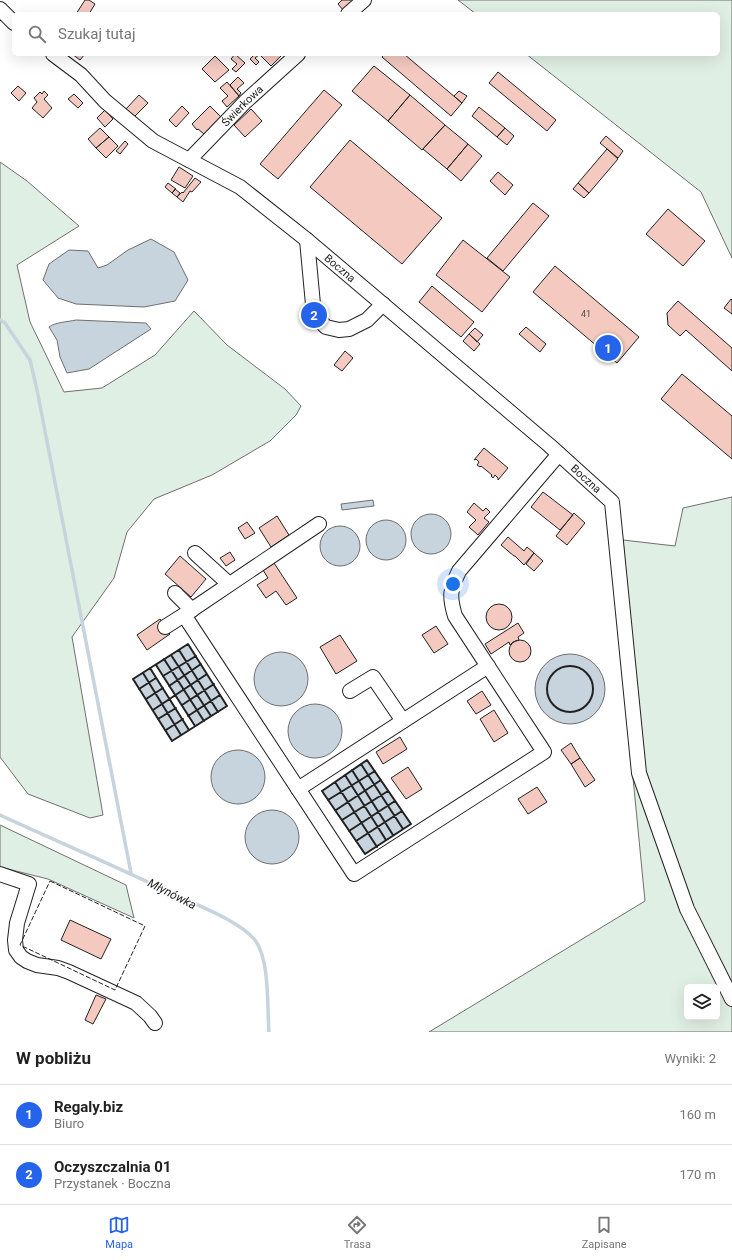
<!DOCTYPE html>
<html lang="pl">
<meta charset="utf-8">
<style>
body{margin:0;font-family:Roboto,sans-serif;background:#f6f6f6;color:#222}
.controls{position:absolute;right:12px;bottom:12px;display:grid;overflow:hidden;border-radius:6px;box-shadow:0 4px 16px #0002}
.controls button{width:36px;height:36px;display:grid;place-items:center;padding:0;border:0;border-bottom:1px solid #e0e0e0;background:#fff;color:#222;font:20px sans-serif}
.you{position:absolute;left:453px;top:584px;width:14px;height:14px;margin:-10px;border:3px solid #fff;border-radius:50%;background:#1a73e8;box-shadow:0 0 0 6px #1a73e833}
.badge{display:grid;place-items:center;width:26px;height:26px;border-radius:50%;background:#2563eb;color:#fff;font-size:13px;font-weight:700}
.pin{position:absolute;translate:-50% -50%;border:2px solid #fff;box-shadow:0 1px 4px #0006}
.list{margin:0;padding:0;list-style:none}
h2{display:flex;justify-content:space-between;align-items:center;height:52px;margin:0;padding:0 16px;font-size:17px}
h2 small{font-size:13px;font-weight:400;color:#767676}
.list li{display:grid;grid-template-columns:26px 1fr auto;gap:12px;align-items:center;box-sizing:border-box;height:60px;padding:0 16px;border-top:1px solid #e0e0e0}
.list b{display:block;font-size:15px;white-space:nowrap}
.list p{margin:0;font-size:13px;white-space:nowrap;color:#767676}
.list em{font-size:13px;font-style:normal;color:#767676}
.icon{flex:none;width:22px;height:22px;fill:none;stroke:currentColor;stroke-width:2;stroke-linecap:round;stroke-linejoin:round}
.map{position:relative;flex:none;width:732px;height:1032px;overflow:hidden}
.search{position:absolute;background:#fff;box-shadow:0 4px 16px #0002;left:12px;right:12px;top:12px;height:44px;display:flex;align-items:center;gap:10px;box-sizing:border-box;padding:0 14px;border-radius:6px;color:#767676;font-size:15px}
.sheet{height:172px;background:#fff}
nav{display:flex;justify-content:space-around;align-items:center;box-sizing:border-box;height:56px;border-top:1px solid #e0e0e0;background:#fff;font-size:11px;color:#767676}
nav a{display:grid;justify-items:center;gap:2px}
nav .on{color:#2563eb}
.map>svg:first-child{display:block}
.green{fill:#e0efe3;stroke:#6f6f6f;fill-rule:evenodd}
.water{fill:#c7d3dd;stroke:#6f6f6f}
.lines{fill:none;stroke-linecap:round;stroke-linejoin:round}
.stream{stroke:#c7d3dd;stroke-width:3.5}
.building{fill:#f3c9c0;stroke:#222}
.minor-casing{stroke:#222;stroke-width:16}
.minor{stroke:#fff;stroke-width:14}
.fence{stroke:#222;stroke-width:1;stroke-dasharray:5 2;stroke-linecap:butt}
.wall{stroke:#222;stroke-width:2}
.labels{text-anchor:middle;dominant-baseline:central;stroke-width:3;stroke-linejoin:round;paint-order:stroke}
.number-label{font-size:9px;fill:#564c4a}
.street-label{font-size:11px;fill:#222;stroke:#fff}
.water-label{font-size:12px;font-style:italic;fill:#222;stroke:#fff}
</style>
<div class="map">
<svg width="732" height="1032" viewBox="0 0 732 1032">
<rect width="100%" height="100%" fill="#fff"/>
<!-- green -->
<path class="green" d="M 458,0 L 732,0 L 732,258 L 701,192 L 526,54 L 718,54 L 718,14 L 476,14 Z
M 0,162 L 27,181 L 79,226 L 17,265 L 30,322 L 64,392 L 102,388 L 155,355 L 194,311 L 227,345 L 285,389 L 301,406 L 296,415 L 270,441 L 212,475 L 154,499 L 127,532 L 114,578 L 72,637 L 103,815 L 90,818 L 28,794 L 0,757 Z
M 732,497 L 732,1032 L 429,1032 L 645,901 L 633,778 L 644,770 L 623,540 L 675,546 L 683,508 ZM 687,987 L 717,987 L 717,1017 L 687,1017 Z
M 0,825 L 126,885 L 134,918 L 48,879 L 0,867 Z"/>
<!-- water -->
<path class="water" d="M 151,239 L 174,252 L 188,280 L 175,301 L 144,307 L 76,304 L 58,298 L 43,280 L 49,264 L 69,250 L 88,251 L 98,268 L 107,265 L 128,250 Z
M 76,320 L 146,323 L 151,329 L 89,369 L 67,373 L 60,357 L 57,340 L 49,327 C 56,322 67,322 76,320 Z
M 373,500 L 374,506 L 342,510 L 341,504 Z
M411 534a20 20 0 1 1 40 0a20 20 0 1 1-40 0Z
M366 540a20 20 0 1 1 40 0a20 20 0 1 1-40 0Z
M320 546a20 20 0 1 1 40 0a20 20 0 1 1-40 0Z
M 188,644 L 227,706 L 195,726 L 156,665 Z
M254 679a27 27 0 1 1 54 0a27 27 0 1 1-54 0Z
M535 689a35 35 0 1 1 70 0a35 35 0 1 1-70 0Z
M 150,668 L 189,730 L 172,741 L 133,679 Z
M288 731a27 27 0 1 1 54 0a27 27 0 1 1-54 0Z
M211 777a27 27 0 1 1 54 0a27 27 0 1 1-54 0Z
M 367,760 L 411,824 L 365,854 L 322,791 Z
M245 837a27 27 0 1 1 54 0a27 27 0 1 1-54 0Z"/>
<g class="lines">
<!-- stream -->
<path class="stream" d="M 0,320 L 5,323 L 30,360 L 37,390 L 131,873
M 0,815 C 61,843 122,869 182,898 C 204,908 240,922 255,940 C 270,960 267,1007 269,1032"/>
</g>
<!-- building -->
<path class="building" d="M 85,0 L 89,0 L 95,4 L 89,14 L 76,14 Z
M 342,0 L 358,0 L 344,11 L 338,4 Z
M 72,54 L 85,54 L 80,60 Z
M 235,54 L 245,63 L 236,72 L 232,69 L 237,64 L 231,59 Z
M 255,54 L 260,54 L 255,58 L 259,62 L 256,65 L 250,59 Z
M 263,54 L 283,54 L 271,66 L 261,56 Z
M 385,54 L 404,54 L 462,103 L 451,116 L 382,57 Z
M 215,56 L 229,70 L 215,82 L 202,69 Z
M 374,66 L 410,95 L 388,121 L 352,91 Z
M 498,72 L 556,120 L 547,131 L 489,83 Z
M 238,77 L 244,83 L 237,89 L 241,93 L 239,96 L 230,85 Z
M 227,82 L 239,96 L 227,107 L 222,101 L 228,96 L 220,88 Z
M 18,86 L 26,93 L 19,101 L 11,93 Z
M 324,90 L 342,105 L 278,179 L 260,164 Z
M 44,91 L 48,95 L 44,99 L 52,108 L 43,118 L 32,108 L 37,102 L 34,98 L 40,92 L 42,94 Z
M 459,91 L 467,96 L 462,103 L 454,96 Z
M 74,94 L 83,103 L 78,108 L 68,99 Z
M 139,95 L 148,103 L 134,117 L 126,109 Z
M 410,95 L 445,125 L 422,150 L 388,121 Z
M 182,106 L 189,113 L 176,127 L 169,120 Z
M 210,106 L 221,117 L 204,134 L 198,129 L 197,130 L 192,124 Z
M 479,107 L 505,128 L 497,137 L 472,116 Z
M 251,109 L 262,121 L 245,137 L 234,125 Z
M 105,110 L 113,119 L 105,127 L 97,118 Z
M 445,125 L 468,144 L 447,169 L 423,149 Z
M 100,128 L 109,137 L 96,148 L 88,139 Z
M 505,128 L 514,136 L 507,145 L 497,137 Z
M 606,136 L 623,151 L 618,158 L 600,143 Z
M 109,137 L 118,146 L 106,158 L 96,148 Z
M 350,140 L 442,218 L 402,264 L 310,187 Z
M 125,141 L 128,144 L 120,154 L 116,151 Z
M 468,144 L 482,156 L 461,181 L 447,169 Z
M 607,149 L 618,159 L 589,193 L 578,183 Z
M 179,167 L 193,176 L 185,188 L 171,180 Z
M 498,172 L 513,185 L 505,195 L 490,181 Z
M 195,178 L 201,182 L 192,192 L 190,191 L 183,202 L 177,197 L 182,192 L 183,193 Z
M 168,183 L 176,189 L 172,193 L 165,187 Z
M 578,183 L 589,193 L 584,198 L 573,189 Z
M 175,189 L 180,193 L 177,197 L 172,193 Z
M 533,203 L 549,216 L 503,271 L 487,258 Z
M 668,209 L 705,241 L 683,266 L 646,234 Z
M 463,240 L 510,277 L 482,312 L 436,275 Z
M 555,266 L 639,337 L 617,363 L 533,292 Z
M 432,286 L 474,322 L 461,337 L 419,302 Z
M 731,299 L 732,300 L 732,314 L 724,308 Z
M 678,301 L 732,348 L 732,371 L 686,330 L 680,336 L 668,325 L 667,313 Z
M 526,327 L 546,344 L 540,352 L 519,334 Z
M 475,328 L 483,335 L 477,342 L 469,334 Z
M 469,334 L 480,344 L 474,351 L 463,341 Z
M 345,351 L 353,358 L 342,371 L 334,365 Z
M 682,374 L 732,416 L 732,459 L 661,399 Z
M 484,448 L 508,468 L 498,480 L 498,478 L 495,475 L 493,478 L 491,476 L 492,475 L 481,466 L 480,467 L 477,465 L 479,462 L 476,459 L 474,460 Z
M 543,492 L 573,515 L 560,530 L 531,507 Z
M 474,503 L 483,511 L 486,508 L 490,512 L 484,518 L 489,522 L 478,535 L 469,527 L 476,520 L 467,512 Z
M 574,513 L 585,523 L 567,545 L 556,536 Z
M 277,516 L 289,535 L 271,547 L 259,528 Z
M 247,522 L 255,533 L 245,539 L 238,528 Z
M 508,537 L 524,551 L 527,547 L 534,553 L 524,565 L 515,556 L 514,556 L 501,545 Z
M 230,552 L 235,560 L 226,566 L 220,558 Z
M 534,553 L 543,561 L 534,571 L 526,564 Z
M 180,556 L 206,579 L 191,597 L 165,574 Z
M 274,563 L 297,598 L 286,605 L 276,591 L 266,598 L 257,585 L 268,578 L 263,570 Z
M486 617a13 13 0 1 1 26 0a13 13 0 1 1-26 0Z
M 160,619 L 170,634 L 147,650 L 137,635 Z
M 518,623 L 524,633 L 518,637 L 519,640 L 513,642 L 510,645 L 509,642 L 491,654 L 485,644 Z
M 436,626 L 448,644 L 434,653 L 422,635 Z
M 340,635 L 357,661 L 336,674 L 320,647 Z
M509 651a11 11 0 1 1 22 0a11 11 0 1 1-22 0Z
M 482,691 L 491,705 L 476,714 L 467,701 Z
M 494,710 L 508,733 L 494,742 L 480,719 Z
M 400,737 L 407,749 L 383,764 L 376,752 Z
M 571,743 L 580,758 L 571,764 L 561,750 Z
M 580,758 L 595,780 L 585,787 L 571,764 Z
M 408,767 L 422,789 L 406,799 L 391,778 Z
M 537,787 L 547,802 L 528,814 L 518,799 Z
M 70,920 L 111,939 L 101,959 L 61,940 Z
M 96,995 L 106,999 L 93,1024 L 85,1020 Z"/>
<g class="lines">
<defs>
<g id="minor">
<path d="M 0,9 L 14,23"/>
<path d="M 348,14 L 364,0"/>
<path id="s1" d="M 53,54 L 81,75 L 105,101 L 153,141 L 240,187 L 307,240 L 549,445 L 612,502 L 639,773 L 687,909 L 732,999"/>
<path id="s2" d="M 189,160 L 245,102 L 298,54"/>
<path d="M 307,240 L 314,315 L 326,327 L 339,330 L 349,329 L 367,320 L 383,304"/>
<path d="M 319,524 L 184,615 L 354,874 L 544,752 L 455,616 C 449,596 450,590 459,571 L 559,454"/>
<path d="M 195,553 L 229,584"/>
<path d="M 175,593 L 192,610"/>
<path d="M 165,627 L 184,615"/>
<path d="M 350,691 L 373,677 L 403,721"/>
<path d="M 298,789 L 488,666"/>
<path d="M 0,874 L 29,884 L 17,923 L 15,940 L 16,950 L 21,957 L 27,961 L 37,965 L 58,968 L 69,972 L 136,1003 L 150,1016 L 155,1023"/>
</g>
</defs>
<!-- minor casing -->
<use href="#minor" class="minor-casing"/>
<!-- minor -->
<use href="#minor" class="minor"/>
<!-- fence -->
<path class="fence" d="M 50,881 L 145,926 L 115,990 L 20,945 Z"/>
<!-- wall -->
<path class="wall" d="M 188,644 L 227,706 L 172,741 L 133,679 Z
M 179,650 L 218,712
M 171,655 L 211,716
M 164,659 L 204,721
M 156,665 L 195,726
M547 689a23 23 0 1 1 46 0a23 23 0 1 1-46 0Z
M 150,668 L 189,730
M 143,673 L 181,735
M 163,676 L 196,656
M 169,686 L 201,664
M 139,689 L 156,678
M 146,699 L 163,688
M 182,705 L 214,684
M 153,710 L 207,674
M 188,716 L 220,695
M 158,719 L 176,708
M 166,730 L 183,719
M 367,760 L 411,824 L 365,854 L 322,791 Z
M 361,764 L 403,829
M 352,770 L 393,835
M 345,775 L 386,840
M 335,782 L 377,847
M 328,800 L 375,771
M 336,810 L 381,780
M 342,820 L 388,791
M 349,831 L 395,801
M 356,841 L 402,811"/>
</g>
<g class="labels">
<!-- number labels -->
<g class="number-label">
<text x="586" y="314">41</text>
</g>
<!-- street labels -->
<g class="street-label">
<text stroke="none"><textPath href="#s2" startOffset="76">Świerkowa</textPath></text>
<text stroke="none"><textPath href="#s1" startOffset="360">Boczna</textPath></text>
<text stroke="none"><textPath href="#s1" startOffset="684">Boczna</textPath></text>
</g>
<!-- water labels -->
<g class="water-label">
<text transform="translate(172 894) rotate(27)">Młynówka</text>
</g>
</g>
</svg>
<div class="controls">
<button><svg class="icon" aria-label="layers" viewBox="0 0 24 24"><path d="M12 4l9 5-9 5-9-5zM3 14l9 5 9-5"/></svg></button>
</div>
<div class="you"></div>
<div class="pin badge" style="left:608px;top:348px">1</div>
<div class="pin badge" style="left:314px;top:315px">2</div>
<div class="search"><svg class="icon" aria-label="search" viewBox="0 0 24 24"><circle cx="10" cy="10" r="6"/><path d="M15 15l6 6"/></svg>Szukaj tutaj</div>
</div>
<section class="sheet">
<h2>W pobliżu<small>Wyniki: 2</small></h2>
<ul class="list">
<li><span class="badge">1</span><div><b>Regaly.biz</b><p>Biuro</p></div><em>160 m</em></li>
<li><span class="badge">2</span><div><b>Oczyszczalnia 01</b><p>Przystanek · Boczna</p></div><em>170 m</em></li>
</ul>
</section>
<nav>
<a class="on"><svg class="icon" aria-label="map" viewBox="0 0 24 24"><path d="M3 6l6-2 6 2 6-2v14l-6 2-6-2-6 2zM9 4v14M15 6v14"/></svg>Mapa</a>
<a><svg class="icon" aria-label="directions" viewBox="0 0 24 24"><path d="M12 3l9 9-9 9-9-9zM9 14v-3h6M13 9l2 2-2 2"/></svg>Trasa</a>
<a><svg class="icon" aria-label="saved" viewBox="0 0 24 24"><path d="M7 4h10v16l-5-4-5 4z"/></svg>Zapisane</a>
</nav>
